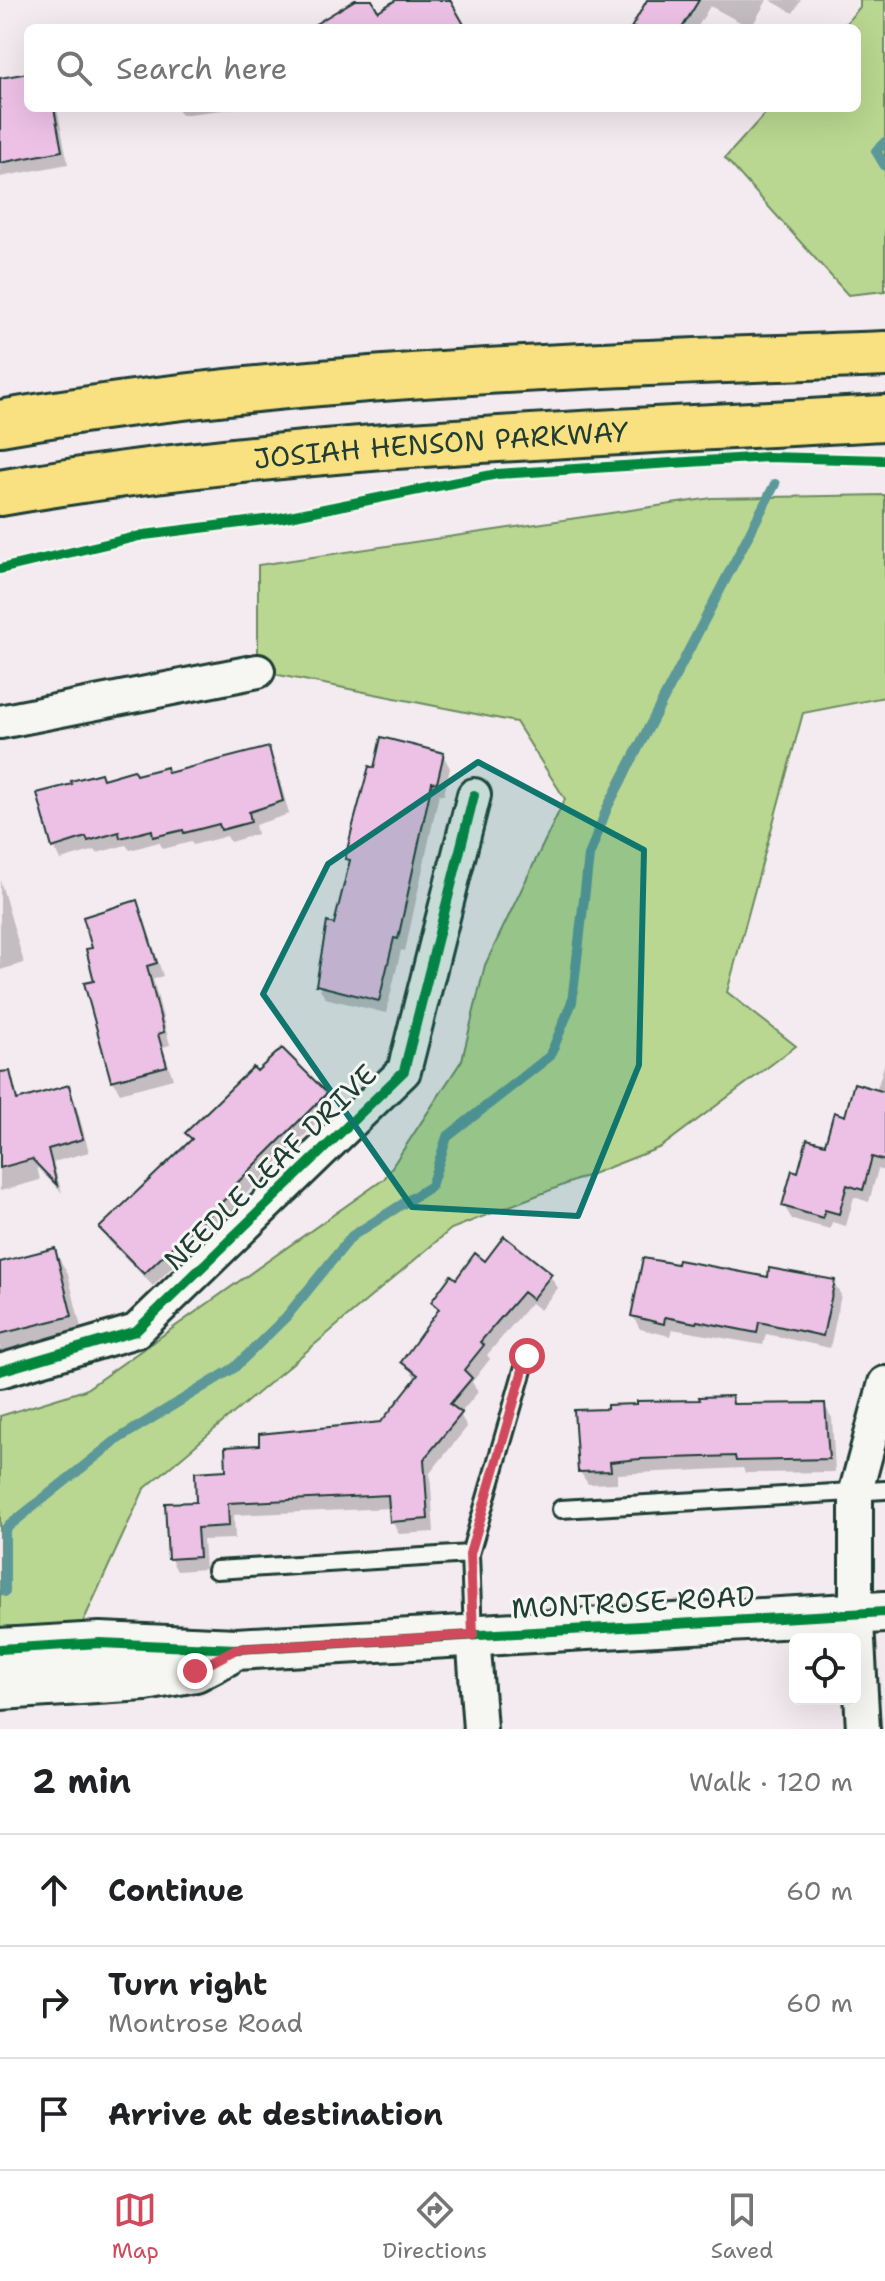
<!DOCTYPE html>
<meta charset="utf-8">
<style>
body{margin:0;font-family:"Shantell Sans",sans-serif;background:#f2f2f2;color:#202124}
.controls{position:absolute;right:24px;bottom:24px;display:grid;overflow:hidden;border-radius:12px;box-shadow:0 8px 32px #0002}
.controls button{width:72px;height:72px;display:grid;place-items:center;padding:0;border:0;border-bottom:2px solid #e0e0e0;background:#fff;color:#202124;font:40px sans-serif}
.stop{position:absolute;width:24px;height:24px;margin:-18px;border:6px solid #d1495b;border-radius:50%;background:#fff}
.stop.end{background:#d1495b;border-color:#fff;box-shadow:0 2px 8px #0008}
.list{margin:0;padding:0;list-style:none}
h2{display:flex;justify-content:space-between;align-items:center;height:104px;margin:0;padding:0 32px;font-size:34px}
h2 small{font-size:26px;font-weight:400;color:#757577}
.list li{display:grid;grid-template-columns:52px 1fr auto;gap:24px;align-items:center;box-sizing:border-box;height:112px;padding:0 32px;border-top:2px solid #e0e0e0}
.list b{display:block;font-size:30px;white-space:nowrap}
.list p{margin:0;font-size:26px;white-space:nowrap;color:#757577}
.list em{font-size:26px;font-style:normal;color:#757577}
.icon{flex:none;width:44px;height:44px;fill:none;stroke:currentColor;stroke-width:2;stroke-linecap:round;stroke-linejoin:round}
.map{position:relative;flex:none;width:885px;height:1729px;overflow:hidden}
.search{position:absolute;background:#fff;box-shadow:0 8px 32px #0002;left:24px;right:24px;top:24px;height:88px;display:flex;align-items:center;gap:20px;box-sizing:border-box;padding:0 28px;border-radius:12px;color:#757577;font-size:30px}
.sheet{height:440px;background:#fff}
nav{display:flex;justify-content:space-around;align-items:center;box-sizing:border-box;height:112px;border-top:2px solid #e0e0e0;background:#fff;font-size:22px;color:#757577}
nav a{display:grid;justify-items:center;gap:4px}
nav .on{color:#d1495b}
.map>svg:first-child{display:block}
.green{fill:#b9d790;stroke:#6c8a62;stroke-width:2}
.shadow{fill:#0003}
.lines{fill:none;stroke-linecap:round;stroke-linejoin:round}
.stream{stroke:#5c989a;stroke-width:10}
.building{fill:#edc1e6;stroke:#1f3d34;stroke-width:2}
.service-casing{stroke:#1f3d34;stroke-width:22}
.minor-casing{stroke:#1f3d34;stroke-width:38}
.tertiary-casing{stroke:#1f3d34;stroke-width:46}
.primary-casing{stroke:#1f3d34;stroke-width:50}
.service{stroke:#f6f6f2;stroke-width:16}
.minor{stroke:#f6f6f2;stroke-width:32}
.tertiary{stroke:#f6f6f2;stroke-width:40}
.primary{stroke:#f9e181;stroke-width:44}
.cycleway-casing{stroke:#f6f6f2;stroke-width:15}
.cycleway{stroke:#00873e;stroke-width:10}
.route{stroke:#d1495b;stroke-width:10}
.marked{fill:#0f766e;fill-opacity:0.2;stroke:#0f766e;stroke-width:6;stroke-linejoin:round}
.labels{text-anchor:middle;dominant-baseline:central;stroke-width:6;stroke-linejoin:round;paint-order:stroke}
.street-label{font-size:28px;fill:#1f3d34;stroke:#f6f6f2}
</style>
<div class="map">
<svg width="885" height="1729" viewBox="0 0 885 1729">
<rect width="100%" height="100%" fill="#f4ebf0"/>
<filter id="ink" filterUnits="userSpaceOnUse"><feTurbulence type="fractalNoise" baseFrequency=".0125" numOctaves="2"/><feDisplacementMap in="SourceGraphic" scale="16" xChannelSelector="R" yChannelSelector="G"/><feConvolveMatrix kernelMatrix="1 2 1 2 8 2 1 2 1" color-interpolation-filters="sRGB"/></filter>
<g filter="url(#ink)">
<!-- green -->
<path class="green" d="M 860,0 L 885,0 L 885,291 L 848,295 L 725,158 L 770,108 L 857,108 L 857,28 L 842,28 L 860,7 Z
M 885,495 L 885,697 L 803,713 L 727,992 L 796,1046 L 661,1147 L 451,1229 L 144,1489 L 73,1644 L 0,1649 L 0,1416 L 85,1390 L 384,1179 L 462,1060 L 485,965 L 565,799 L 516,722 L 258,671 L 258,565 L 712,498 Z"/>
<!-- shadow -->
<path class="shadow" d="M 650,0 L 767,0 L 751,28 L 710,6 L 697,28 L 633,28 Z
M 770,0 L 801,0 L 793,13 Z
M 28,75 L 28,108 L 57,108 L 68,164 L 0,177 L 0,80 Z
M 177,108 L 238,108 L 181,115 Z
M 268,749 L 275,762 L 289,814 L 255,825 L 257,834 L 230,842 L 227,836 L 193,845 L 191,842 L 163,849 L 159,842 L 130,850 L 126,845 L 97,853 L 95,850 L 61,860 L 54,847 L 104,781 L 169,775 Z
M 443,755 L 450,768 L 444,795 L 439,794 L 405,951 L 401,950 L 386,1013 L 325,998 L 318,985 L 351,865 L 347,858 Z
M 0,880 L 24,963 L 0,970 Z
M 136,903 L 143,915 L 163,976 L 153,979 L 170,1045 L 163,1047 L 173,1079 L 120,1093 L 113,1081 L 94,949 Z
M 282,1050 L 326,1095 L 333,1107 L 242,1198 L 244,1200 L 201,1242 L 199,1240 L 153,1286 L 109,1241 L 101,1228 L 193,1142 L 188,1133 Z
M 885,1062 L 885,1171 L 878,1169 L 869,1202 L 854,1197 L 846,1226 L 832,1222 L 830,1229 L 792,1219 L 784,1206 L 799,1174 L 826,1147 L 847,1118 L 876,1092 Z
M 68,1088 L 75,1101 L 89,1152 L 53,1162 L 62,1193 L 37,1167 L 40,1180 L 0,1191 L 0,1106 Z
M 54,1250 L 68,1274 L 84,1340 L 0,1361 L 0,1264 Z
M 485,1264 L 550,1276 L 558,1288 L 540,1310 L 531,1303 L 487,1355 L 490,1359 L 472,1382 L 478,1392 L 460,1414 L 467,1427 L 430,1473 L 434,1532 L 399,1534 L 392,1521 L 391,1508 L 234,1515 L 235,1539 L 203,1540 L 205,1569 L 177,1571 L 170,1558 L 198,1504 L 228,1472 L 261,1447 L 382,1424 L 417,1380 L 404,1362 L 439,1313 L 433,1303 L 456,1282 Z
M 769,1279 L 833,1282 L 841,1295 L 830,1348 L 766,1334 L 763,1345 L 672,1329 L 670,1336 L 640,1329 L 633,1316 Z
M 731,1398 L 736,1406 L 824,1405 L 832,1418 L 835,1472 L 745,1473 L 743,1468 L 617,1474 L 617,1483 L 588,1484 L 580,1472 L 702,1402 Z"/>
<g class="lines">
<!-- stream -->
<path class="stream" d="M 885,142 L 876,151 L 885,166
M 5,1592 L 5,1529 L 118,1439 L 234,1368 L 286,1317 L 352,1236 L 431,1186 L 447,1137 L 550,1056 L 572,1002 L 589,856 L 607,808 L 775,484"/>
</g>
<!-- building -->
<path class="building" d="M 355,0 L 372,0 L 378,11 L 396,0 L 450,0 L 466,28 L 309,28 Z
M 647,0 L 699,0 L 682,28 L 631,28 Z
M 28,73 L 28,108 L 54,108 L 62,151 L 0,163 L 0,78 Z
M 381,737 L 444,753 L 437,783 L 432,782 L 398,939 L 394,938 L 379,1001 L 316,985 L 327,922 L 334,924 L 350,860 L 345,859 L 352,829 L 369,766 L 374,768 Z
M 269,747 L 283,801 L 249,812 L 251,822 L 221,830 L 219,824 L 184,833 L 183,830 L 153,837 L 152,830 L 120,838 L 119,832 L 88,841 L 86,837 L 52,848 L 37,793 L 72,784 L 71,781 L 101,773 L 103,779 L 134,770 L 136,775 L 167,767 L 168,773 Z
M 137,900 L 157,963 L 147,966 L 164,1032 L 158,1034 L 167,1066 L 111,1081 L 84,983 L 94,981 L 86,949 L 92,948 L 83,917 Z
M 282,1048 L 327,1093 L 236,1184 L 238,1186 L 193,1231 L 191,1229 L 144,1274 L 99,1228 L 192,1139 L 185,1133 L 253,1067 L 257,1071 Z
M 10,1071 L 17,1100 L 69,1085 L 83,1139 L 48,1149 L 57,1185 L 32,1159 L 0,1168 L 0,1072 Z
M 854,1083 L 885,1092 L 885,1161 L 872,1157 L 863,1190 L 847,1185 L 839,1214 L 825,1210 L 823,1218 L 782,1206 L 792,1170 L 798,1172 L 807,1139 L 825,1144 L 834,1112 L 845,1116 Z
M 504,1236 L 552,1274 L 532,1299 L 523,1292 L 480,1342 L 484,1345 L 464,1370 L 472,1378 L 450,1404 L 462,1413 L 424,1459 L 428,1519 L 390,1522 L 388,1495 L 228,1503 L 229,1526 L 197,1528 L 199,1557 L 168,1559 L 165,1503 L 196,1502 L 195,1472 L 226,1470 L 225,1447 L 259,1445 L 259,1434 L 381,1422 L 418,1375 L 401,1362 L 439,1309 L 431,1302 L 451,1275 L 456,1279 L 475,1253 L 485,1261 Z
M 55,1248 L 72,1316 L 0,1334 L 0,1262 Z
M 643,1258 L 677,1264 L 678,1260 L 768,1277 L 769,1268 L 835,1280 L 823,1336 L 759,1322 L 757,1333 L 697,1321 L 696,1323 L 665,1317 L 664,1324 L 631,1316 Z
M 732,1396 L 733,1404 L 825,1403 L 829,1459 L 736,1461 L 735,1456 L 640,1459 L 610,1462 L 611,1471 L 578,1472 L 574,1410 L 607,1409 L 607,1405 L 636,1404 L 636,1401 L 700,1400 L 699,1397 Z"/>
<g class="lines">
<defs>
<path id="service" d="M 561,1509 L 885,1490
M 216,1570 L 470,1554
M 473,1635 L 470,1554 L 527,1356"/>
<path id="minor" d="M 0,722 L 258,671
M 0,1371 L 136,1331 L 404,1071 L 474,795
M 473,1635 L 480,1729
M 863,1729 L 856,1606 L 856,1491 L 885,1383"/>
<path id="tertiary" d="M 0,1649 L 100,1643 L 236,1649 L 885,1612
M 0,1689 L 145,1680 L 195,1671 L 226,1655"/>
<g id="primary">
<path d="M 0,423 C 293,373 589,365 885,354"/>
<path id="s1" d="M 0,493 C 292,443 589,434 885,418"/>
</g>
</defs>
<!-- service casing -->
<use href="#service" class="service-casing"/>
<!-- minor casing -->
<use href="#minor" class="minor-casing"/>
<!-- tertiary casing -->
<use href="#tertiary" class="tertiary-casing"/>
<!-- primary casing -->
<use href="#primary" class="primary-casing"/>
<!-- service -->
<use href="#service" class="service"/>
<!-- minor -->
<use href="#minor" class="minor"/>
<!-- tertiary -->
<use href="#tertiary" class="tertiary"/>
<!-- primary -->
<use href="#primary" class="primary"/>
<defs>
<path id="cycleway" d="M 0,569 L 144,535 L 280,518 L 497,474 L 767,457 L 885,460
M 0,1371 L 136,1331 L 404,1071 L 474,795
M 0,1649 L 100,1643 L 236,1649 L 885,1612"/>
</defs>
<!-- cycleway casing -->
<use href="#cycleway" class="cycleway-casing"/>
<!-- cycleway -->
<use href="#cycleway" class="cycleway"/>
</g>
</g>
<g class="lines" filter="url(#ink)">
<!-- route -->
<path class="route" d="M 195,1671 L 236,1649 L 473,1635 L 470,1554 L 527,1356"/>
</g>
<!-- marked area -->
<path class="marked" d="M 478,762 L 644,850 L 639,1065 L 578,1216 L 412,1207 L 263,994 L 328,864 Z"/>
<g class="labels">
<!-- street labels -->
<g class="street-label">
<text stroke="none"><textPath href="#s1" startOffset="444">JOSIAH HENSON PARKWAY</textPath></text>
<text transform="translate(270 1167) rotate(-44)">NEEDLE LEAF DRIVE</text>
<text transform="translate(633 1602) rotate(-3)">MONTROSE ROAD</text>
</g>
</g>
</svg>
<div class="controls">
<button><svg class="icon" aria-label="locate" viewBox="0 0 24 24"><circle cx="12" cy="12" r="6"/><path d="M12 2v4M12 18v4M2 12h4M18 12h4"/></svg></button>
</div>
<div class="stop" style="left:527px;top:1356px"></div>
<div class="stop end" style="left:195px;top:1671px"></div>
<div class="search"><svg class="icon" aria-label="search" viewBox="0 0 24 24"><circle cx="10" cy="10" r="6"/><path d="M15 15l6 6"/></svg>Search here</div>
</div>
<section class="sheet">
<h2>2 min<small>Walk · 120 m</small></h2>
<ul class="list">
<li><svg class="icon" aria-label="ahead" viewBox="0 0 24 24"><path d="M12 20V5M6 11l6-6 6 6"/></svg><div><b>Continue</b></div><em>60 m</em></li>
<li><svg class="icon" aria-label="right" viewBox="0 0 24 24"><path d="M7 20v-9h11M14 6l5 5-5 5"/></svg><div><b>Turn right</b><p>Montrose Road</p></div><em>60 m</em></li>
<li><svg class="icon" aria-label="arrive" viewBox="0 0 24 24"><path d="M6 21V4h12l-3 4 3 4H6"/></svg><div><b>Arrive at destination</b></div></li>
</ul>
</section>
<nav>
<a class="on"><svg class="icon" aria-label="map" viewBox="0 0 24 24"><path d="M3 6l6-2 6 2 6-2v14l-6 2-6-2-6 2zM9 4v14M15 6v14"/></svg>Map</a>
<a><svg class="icon" aria-label="directions" viewBox="0 0 24 24"><path d="M12 3l9 9-9 9-9-9zM9 14v-3h6M13 9l2 2-2 2"/></svg>Directions</a>
<a><svg class="icon" aria-label="saved" viewBox="0 0 24 24"><path d="M7 4h10v16l-5-4-5 4z"/></svg>Saved</a>
</nav>
